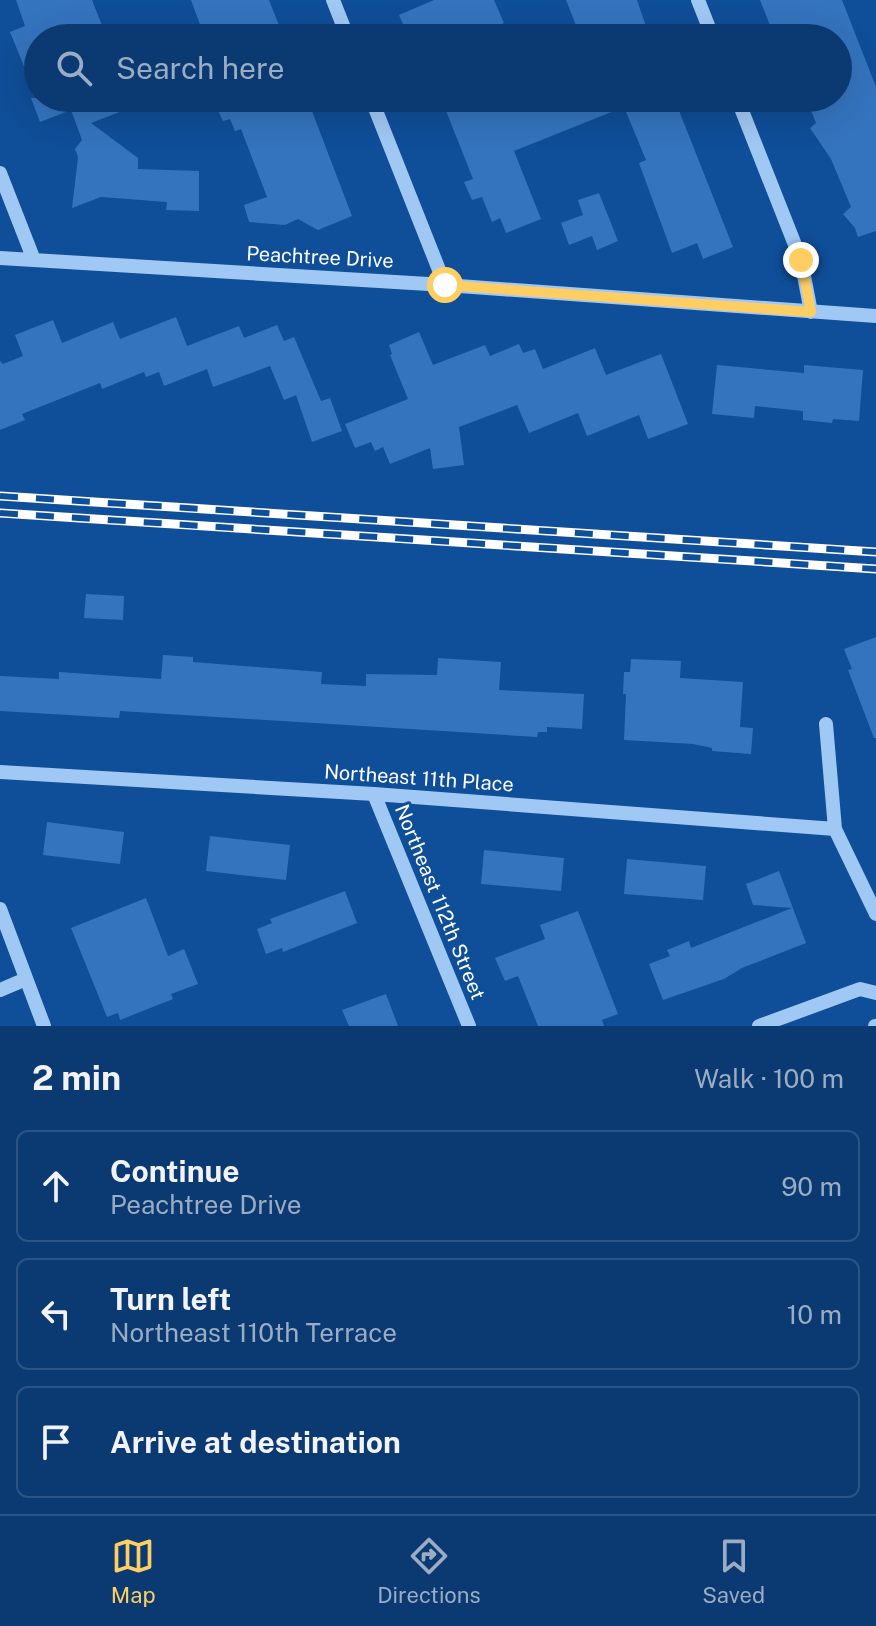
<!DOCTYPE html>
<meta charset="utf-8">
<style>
body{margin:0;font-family:"Public Sans",sans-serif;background:#144177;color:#f1f3f6}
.stop{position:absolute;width:24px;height:24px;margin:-18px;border:6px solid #ffce63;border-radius:50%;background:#fff}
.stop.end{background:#ffce63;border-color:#fff;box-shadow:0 2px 8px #0008}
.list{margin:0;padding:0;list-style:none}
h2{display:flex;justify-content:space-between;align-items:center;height:104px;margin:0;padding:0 32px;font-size:34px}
h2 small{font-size:26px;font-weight:400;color:#9aadc4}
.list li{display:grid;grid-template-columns:52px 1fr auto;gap:24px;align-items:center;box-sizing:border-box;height:112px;margin:0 16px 16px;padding:0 16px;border:2px solid #2b5484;border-radius:12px}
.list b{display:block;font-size:30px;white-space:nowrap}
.list p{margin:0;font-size:26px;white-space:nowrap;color:#9aadc4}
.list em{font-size:26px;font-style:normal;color:#9aadc4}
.icon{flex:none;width:44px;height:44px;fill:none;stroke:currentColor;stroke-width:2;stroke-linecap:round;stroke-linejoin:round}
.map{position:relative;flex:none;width:876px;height:1026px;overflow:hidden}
.search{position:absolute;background:#0b3a72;box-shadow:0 8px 32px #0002;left:24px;right:24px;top:24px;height:88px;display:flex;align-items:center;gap:20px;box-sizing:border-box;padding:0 28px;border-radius:44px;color:#9aadc4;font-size:30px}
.sheet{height:488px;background:#0b3a72}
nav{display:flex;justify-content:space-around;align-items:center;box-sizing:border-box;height:112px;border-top:2px solid #2b5484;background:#0b3a72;font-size:22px;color:#9aadc4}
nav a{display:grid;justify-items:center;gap:4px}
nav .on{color:#ffce63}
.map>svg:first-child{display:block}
.building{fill:#3474be}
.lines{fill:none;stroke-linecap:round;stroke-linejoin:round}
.minor{stroke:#a0c8f4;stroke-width:14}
.rail-casing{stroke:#fff;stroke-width:9}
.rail{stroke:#0f4e98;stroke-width:6;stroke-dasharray:18;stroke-linecap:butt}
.route{stroke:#ffce63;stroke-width:10}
.labels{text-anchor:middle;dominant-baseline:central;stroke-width:6;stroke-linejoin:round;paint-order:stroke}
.street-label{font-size:20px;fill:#fff;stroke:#0f4e98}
</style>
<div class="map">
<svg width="876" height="1026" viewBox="0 0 876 1026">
<rect width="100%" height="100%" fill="#0f4e98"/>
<!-- building -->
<path class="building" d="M 16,0 L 92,0 L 107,38 L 38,38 L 38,98 L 151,98 L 151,100 L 91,123 L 138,158 L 138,169 L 199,171 L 199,211 L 166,210 L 167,202 L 101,197 L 72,208 L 78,157 L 75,149 L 82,140 L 71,110 L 40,122 L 31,98 L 37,98 L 10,32 L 25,26 Z
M 191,0 L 269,0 L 284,38 L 205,38 Z
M 434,0 L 494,0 L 504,23 L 468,38 L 409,38 L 399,15 Z
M 566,0 L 637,0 L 650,38 L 581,38 Z
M 760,0 L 842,0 L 876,87 L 876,231 L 858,237 L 855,228 L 843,214 L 851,207 L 831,159 L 810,128 L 816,123 L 806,98 L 838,98 L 838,38 L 775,38 Z
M 212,98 L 307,98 L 352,216 L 318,230 L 298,219 L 285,225 L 249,222 L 244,205 L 267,197 L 241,129 L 235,131 L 230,119 L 223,121 Z
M 441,98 L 674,98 L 733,247 L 703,259 L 697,243 L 672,253 L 639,163 L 646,160 L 624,107 L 514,151 L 541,219 L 506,233 L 500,218 L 492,222 L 482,197 L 472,200 L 464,182 L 473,179 Z
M 599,193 L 618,241 L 597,250 L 592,236 L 569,245 L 561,223 L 583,215 L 578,200 Z
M 176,317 L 187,346 L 239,326 L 244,338 L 277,325 L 284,341 L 294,337 L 321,401 L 330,398 L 342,431 L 312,442 L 296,395 L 284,400 L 270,366 L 213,387 L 207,369 L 164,386 L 159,372 L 146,377 L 144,372 L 102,389 L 100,383 L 22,414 L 25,420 L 0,430 L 0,361 L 3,364 L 23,356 L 15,335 L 53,320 L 62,343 L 113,322 L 120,339 Z
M 419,332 L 433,365 L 485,345 L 490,356 L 519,344 L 523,353 L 535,349 L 543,369 L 595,348 L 606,375 L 661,354 L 688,424 L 648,439 L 639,415 L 587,436 L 578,413 L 529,433 L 517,405 L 459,427 L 464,465 L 433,469 L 430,448 L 390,464 L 383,447 L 375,451 L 371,442 L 355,448 L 345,424 L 408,399 L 390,355 L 392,354 L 389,345 Z
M 717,365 L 804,373 L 804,365 L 863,370 L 859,421 L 833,419 L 832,423 L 803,420 L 803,411 L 755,406 L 754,418 L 712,414 Z
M 86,594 L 124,596 L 123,620 L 84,618 Z
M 876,637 L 876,738 L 874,738 L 848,670 L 852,669 L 844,649 Z
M 163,655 L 193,657 L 193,662 L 322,672 L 321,684 L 366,686 L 366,674 L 437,675 L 438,658 L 501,662 L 499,690 L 584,694 L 582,729 L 547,727 L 547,732 L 538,732 L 537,737 L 120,711 L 119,718 L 0,711 L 0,676 L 59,679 L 59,672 L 161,679 Z
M 631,659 L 681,661 L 680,678 L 743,682 L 740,727 L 753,728 L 751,754 L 712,751 L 712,748 L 693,744 L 624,740 L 626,694 L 623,694 L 624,672 L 630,672 Z
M 47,822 L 124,832 L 120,864 L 43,855 Z
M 210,836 L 290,845 L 286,880 L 206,871 Z
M 484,850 L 564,858 L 561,891 L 481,884 Z
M 627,859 L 706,866 L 703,900 L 624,894 Z
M 779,871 L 806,943 L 742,968 L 724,979 L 663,1000 L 649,964 L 670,956 L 667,950 L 689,941 L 691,948 L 792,908 L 753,905 L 746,884 Z
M 345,891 L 357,923 L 283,952 L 282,948 L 266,954 L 257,929 L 272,923 L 270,919 Z
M 146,898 L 168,956 L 184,949 L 198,984 L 171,994 L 173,999 L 120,1020 L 118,1013 L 107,1017 L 71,928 Z
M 578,911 L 618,1014 L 602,1020 L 604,1026 L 538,1026 L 518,976 L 505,981 L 495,958 L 545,939 L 540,925 Z
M 386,994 L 398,1026 L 349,1026 L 342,1010 Z"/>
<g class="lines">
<!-- minor -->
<path class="minor" d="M 333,0 L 348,38
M 698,0 L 713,38
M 371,98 L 445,285
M 737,98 L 801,260 L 811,312
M 0,173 L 34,260
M 0,258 L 445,285 L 876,316
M 826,724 L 835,829 L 876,914
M 0,772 L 374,794 L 835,829
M 374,794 L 469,1026
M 0,909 L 44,1026
M 0,990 L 26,979
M 759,1026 L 860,989 L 876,993
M 875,1026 L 876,1026"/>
<defs>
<path id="rail" d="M 0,496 L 876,552
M 0,513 L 876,569"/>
</defs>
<!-- rail casing -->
<use href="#rail" class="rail-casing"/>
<!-- rail -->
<use href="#rail" class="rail"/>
</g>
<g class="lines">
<!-- route -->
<path class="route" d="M 445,285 L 811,312 L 801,260"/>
</g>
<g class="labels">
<!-- street labels -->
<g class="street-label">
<text transform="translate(320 257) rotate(3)">Peachtree Drive</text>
<text transform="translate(419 778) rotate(4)">Northeast 11th Place</text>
<text transform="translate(440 902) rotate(68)">Northeast 112th Street</text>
</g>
</g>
</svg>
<div class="stop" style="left:445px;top:285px"></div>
<div class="stop end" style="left:801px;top:260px"></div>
<div class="search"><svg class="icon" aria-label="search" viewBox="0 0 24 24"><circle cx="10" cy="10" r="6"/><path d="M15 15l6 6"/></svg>Search here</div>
</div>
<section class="sheet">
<h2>2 min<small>Walk · 100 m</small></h2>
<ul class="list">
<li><svg class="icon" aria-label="ahead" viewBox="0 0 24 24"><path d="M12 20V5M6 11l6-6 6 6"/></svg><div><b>Continue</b><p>Peachtree Drive</p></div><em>90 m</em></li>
<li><svg class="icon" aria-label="left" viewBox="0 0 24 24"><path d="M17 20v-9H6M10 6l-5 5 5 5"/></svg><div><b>Turn left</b><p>Northeast 110th Terrace</p></div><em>10 m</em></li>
<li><svg class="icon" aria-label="arrive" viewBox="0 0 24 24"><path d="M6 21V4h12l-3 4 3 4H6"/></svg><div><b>Arrive at destination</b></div></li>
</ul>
</section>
<nav>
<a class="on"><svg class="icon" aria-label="map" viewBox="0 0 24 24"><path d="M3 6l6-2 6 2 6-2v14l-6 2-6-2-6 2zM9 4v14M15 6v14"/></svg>Map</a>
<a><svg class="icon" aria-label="directions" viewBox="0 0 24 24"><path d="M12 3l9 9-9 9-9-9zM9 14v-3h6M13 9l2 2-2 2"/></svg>Directions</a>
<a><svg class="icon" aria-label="saved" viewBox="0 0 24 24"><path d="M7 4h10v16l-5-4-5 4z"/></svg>Saved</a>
</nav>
